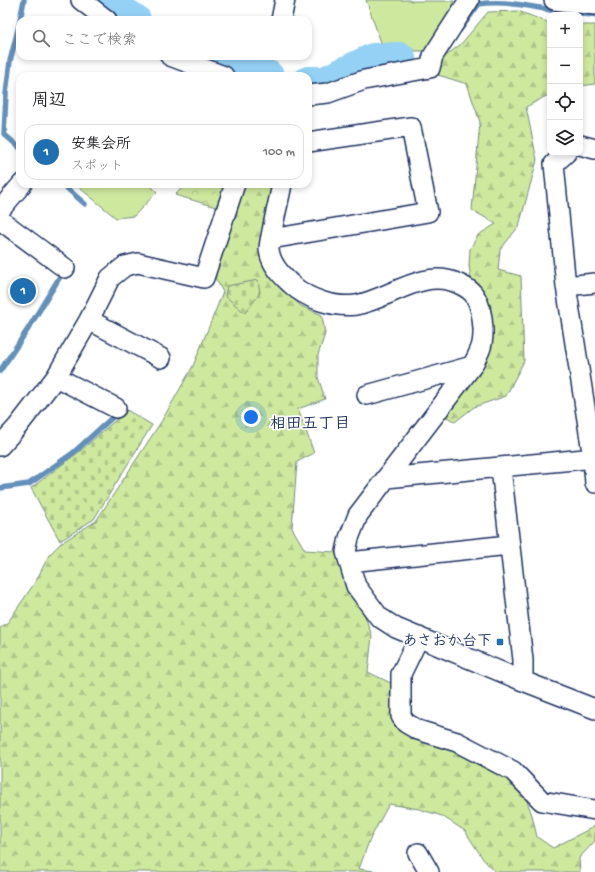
<!DOCTYPE html>
<html lang="ja">
<meta charset="utf-8">
<style>
body{margin:0;font-family:"Gochi Hand","Klee One",sans-serif;background:#f2f2f2;color:#202124}
.controls{position:absolute;right:12px;top:12px;display:grid;overflow:hidden;border-radius:8px;box-shadow:0 2px 6px #0003}
.controls button{width:36px;height:36px;display:grid;place-items:center;padding:0;border:0;border-bottom:1px solid #e0e0e0;background:#fff;color:#202124;font:20px sans-serif}
.you{position:absolute;left:251px;top:417px;width:14px;height:14px;margin:-10px;border:3px solid #fff;border-radius:50%;background:#1a73e8;box-shadow:0 0 0 6px #1a73e833}
.badge{display:grid;place-items:center;width:26px;height:26px;border-radius:50%;background:#1f6fb2;color:#fff;font-size:13px;font-weight:700}
.pin{position:absolute;translate:-50% -50%;border:2px solid #fff;box-shadow:0 1px 4px #0006}
.list{margin:0;padding:0;list-style:none}
h2{display:flex;justify-content:space-between;align-items:center;height:52px;margin:0;padding:0 16px;font-size:17px}
h2 small{font-size:13px;font-weight:400;color:#757577}
.list li{display:grid;grid-template-columns:26px 1fr auto;gap:12px;align-items:center;box-sizing:border-box;height:56px;margin:0 8px 8px;padding:0 8px;border:1px solid #e0e0e0;border-radius:12px}
.list b{display:block;font-size:15px;white-space:nowrap}
.list p{margin:0;font-size:13px;white-space:nowrap;color:#757577}
.list em{font-size:13px;font-style:normal;color:#757577}
.icon{flex:none;width:22px;height:22px;fill:none;stroke:currentColor;stroke-width:2;stroke-linecap:round;stroke-linejoin:round}
.map{position:relative;flex:none;width:595px;height:872px;overflow:hidden}
.search{position:absolute;background:#fff;box-shadow:0 2px 6px #0003;left:16px;top:16px;width:296px;height:44px;display:flex;align-items:center;gap:10px;box-sizing:border-box;padding:0 14px;border-radius:12px;color:#757577;font-size:15px}
.panel{position:absolute;background:#fff;box-shadow:0 2px 6px #0003;left:16px;top:72px;width:296px;height:116px;border-radius:12px}
.map>svg:first-child{display:block}
.grass{fill:#cee89e;stroke:#748c7e}
.forest{fill:url(#forest-firs);stroke:#748c7e}
.cemetery{fill:url(#cemetery-stones);stroke:#748c7e}
.park{fill:url(#park-crowns);stroke:#748c7e}
.lines{fill:none;stroke-linecap:round;stroke-linejoin:round}
.stream{stroke:#6490b9;stroke-width:5.5}
.river{stroke:#95d1f5;stroke-width:32}
.minor-casing{stroke:#1b2f5e;stroke-width:22}
.minor{stroke:#fff;stroke-width:19}
.poi-dot{fill:#1f6fb2;stroke:#fff;stroke-width:1.5}
.labels{text-anchor:middle;dominant-baseline:central;stroke-width:3.5;stroke-linejoin:round;paint-order:stroke}
.poi-label{font-size:15px;font-weight:bold;fill:#1b2f5e;stroke:#fff;text-anchor:end}
.neighbourhood-label{font-size:16px;font-weight:bold;fill:#1b2f5e;stroke:#fff}
</style>
<div class="map">
<svg width="595" height="872" viewBox="0 0 595 872">
<defs>
<pattern id="forest-firs" width="22" height="20" patternUnits="userSpaceOnUse"><rect width="22" height="20" fill="#cee89e"/><path d="M5 1l3.5 6h-7zM16 11l3.5 6h-7z" fill="#b0c78a"/></pattern>
<pattern id="cemetery-stones" width="16" height="16" patternUnits="userSpaceOnUse"><rect width="16" height="16" fill="#cee89e"/><path d="M2 7V4a2 2 0 0 1 4 0v3zM10 15v-3a2 2 0 0 1 4 0v3z" fill="#b0c78a"/></pattern>
<pattern id="park-crowns" width="20" height="18" patternUnits="userSpaceOnUse"><rect width="20" height="18" fill="#cee89e"/><path d="M2 6a3 3 0 1 1 6 0M12 15a3 3 0 1 1 6 0" fill="none" stroke="#b0c78a"/></pattern>
</defs>
<rect width="100%" height="100%" fill="#fff"/>
<filter id="ink" filterUnits="userSpaceOnUse"><feTurbulence type="fractalNoise" baseFrequency=".025" numOctaves="2"/><feDisplacementMap in="SourceGraphic" scale="8" xChannelSelector="R" yChannelSelector="G"/><feConvolveMatrix kernelMatrix="1 2 1 2 8 2 1 2 1" color-interpolation-filters="sRGB"/></filter>
<g filter="url(#ink)">
<!-- grass -->
<path class="grass" d="M 366,0 L 409,0 L 411,1 L 454,1 L 446,25 L 425,51 L 384,51 Z
M 75,184 L 149,184 L 157,192 L 134,216 L 116,218 Z"/>
<!-- forest -->
<path class="forest" d="M 518,11 L 550,23 L 550,94 L 526,107 L 537,160 L 519,226 L 500,250 L 498,270 L 521,276 L 524,361 L 506,396 L 474,407 L 455,422 L 442,414 L 467,384 L 485,301 L 471,279 L 469,266 L 470,249 L 478,235 L 496,224 L 472,210 L 480,122 L 467,84 L 438,75 L 438,62 L 461,44 L 488,12 Z
M 580,25 L 595,25 L 595,84 L 580,86 Z
M 240,184 L 274,184 L 266,267 L 278,285 L 301,306 L 322,315 L 325,334 L 318,355 L 318,377 L 325,399 L 298,409 L 314,453 L 297,462 L 292,528 L 305,550 L 335,552 L 352,594 L 365,616 L 372,636 L 368,672 L 395,685 L 400,722 L 452,746 L 503,774 L 523,790 L 532,815 L 537,837 L 553,848 L 595,826 L 595,841 L 579,858 L 580,872 L 495,872 L 483,859 L 465,831 L 442,816 L 419,809 L 389,804 L 369,841 L 359,869 L 381,872 L 0,872 L 0,628 L 8,622 L 36,581 L 49,555 L 61,543 L 96,521 L 161,422 L 193,366 L 223,292 L 212,272 Z"/>
<!-- cemetery -->
<path class="cemetery" d="M 258,280 L 260,293 L 245,313 L 225,296 L 227,286 Z
M 127,410 L 152,425 L 94,519 L 60,541 L 31,488 L 80,451 Z"/>
<!-- park -->
<path class="park" d="M 186,184 L 226,184 L 216,207 L 175,195 Z"/>
<g class="lines">
<!-- stream -->
<path class="stream" d="M 20,20 L 24,0
M 20,22 L 10,61 L 6,94 L 4,134 L 20,148
M 460,30 L 479,4 C 506,0 534,7 561,12 C 572,14 584,14 595,15
M 62,184 L 85,204
M 0,371 L 28,329 L 64,270
M 0,488 L 29,484 L 73,453 L 116,414"/>
<!-- river -->
<path class="river" d="M 104,0 L 135,20
M 203,56 L 268,76
M 308,82 L 325,82 L 373,59 L 400,58"/>
<defs>
<path id="minor" d="M 81,0 L 107,20
M 554,0 L 595,5
M 281,20 L 285,0
M 170,56 L 224,76
M 308,95 L 328,93 L 364,80 L 430,68 L 433,56 L 469,0
M 580,145 L 595,149
M 566,153 L 554,164 L 566,286 L 593,458 L 595,483
M 282,184 C 279,200 275,215 272,231 C 271,237 269,244 269,249 C 270,263 282,276 291,284 C 307,299 334,308 356,305 C 390,299 423,267 459,284 C 472,290 476,295 480,308 C 483,320 485,338 480,350 C 478,355 475,361 472,366 L 358,515 L 349,538 L 346,552 L 356,586 L 379,617 L 396,628 L 523,681 L 595,709
M 0,210 L 22,184
M 0,220 L 65,268
M 271,239 L 428,212 L 411,127 L 308,142
M 566,286 L 595,283
M 89,320 L 161,358
M 56,377 L 116,408
M 367,395 L 472,366
M 0,446 L 18,426 L 56,377 L 89,320 L 110,278 L 125,266 L 138,263 L 204,278 L 235,184
M 501,468 L 523,660 L 523,681
M 386,478 L 595,458
M 349,562 L 509,545
M 419,637 L 401,674 L 401,716 L 406,723 L 418,730 L 457,742 L 513,771 L 542,801 L 595,810
M 418,853 L 429,872"/>
</defs>
<!-- minor casing -->
<use href="#minor" class="minor-casing"/>
<!-- minor -->
<use href="#minor" class="minor"/>
</g>
</g>
<!-- markers -->
<rect class="poi-dot" x="496" y="638" width="8" height="8" rx="2"/>
<g class="labels">
<!-- poi labels -->
<g class="poi-label">
<text x="492" y="642">あさおか台下</text>
</g>
<!-- neighbourhood labels -->
<g class="neighbourhood-label">
<text x="310" y="425">相田五丁目</text>
</g>
</g>
</svg>
<div class="controls">
<button>+</button>
<button>−</button>
<button><svg class="icon" aria-label="locate" viewBox="0 0 24 24"><circle cx="12" cy="12" r="6"/><path d="M12 2v4M12 18v4M2 12h4M18 12h4"/></svg></button>
<button><svg class="icon" aria-label="layers" viewBox="0 0 24 24"><path d="M12 4l9 5-9 5-9-5zM3 14l9 5 9-5"/></svg></button>
</div>
<div class="you"></div>
<div class="pin badge" style="left:23px;top:291px">1</div>
<div class="search"><svg class="icon" aria-label="search" viewBox="0 0 24 24"><circle cx="10" cy="10" r="6"/><path d="M15 15l6 6"/></svg>ここで検索</div>
<section class="panel">
<h2>周辺<small></small></h2>
<ul class="list">
<li><span class="badge">1</span><div><b>安集会所</b><p>スポット</p></div><em>100 m</em></li>
</ul>
</section>
</div>
